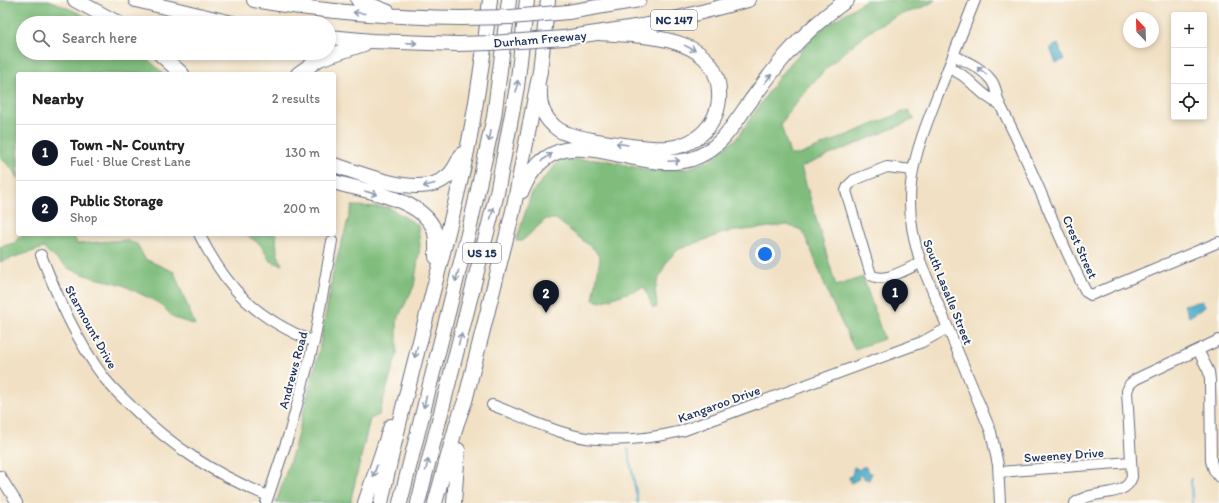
<!DOCTYPE html>
<meta charset="utf-8">
<style>
body{margin:0;font-family:Itim,sans-serif;background:#f6f6f6;color:#222}
.controls{position:absolute;right:12px;top:12px;display:grid;overflow:hidden;border-radius:4px;box-shadow:0 2px 6px #0003}
.controls button{width:36px;height:36px;display:grid;place-items:center;padding:0;border:0;border-bottom:1px solid #e0e0e0;background:#fff;color:#222;font:20px sans-serif}
.compass{position:absolute;left:1123px;top:12px;width:36px;height:36px;border-radius:50%;background:#fff;box-shadow:0 2px 6px #0003;rotate:337deg}
.you{position:absolute;left:765px;top:254px;width:14px;height:14px;margin:-10px;border:3px solid #fff;border-radius:50%;background:#1a73e8;box-shadow:0 0 0 6px #1a73e833}
.badge{display:grid;place-items:center;width:26px;height:26px;border-radius:50%;background:#111827;color:#fff;font-size:13px;font-weight:700}
.pin{position:absolute;translate:-50% -33px;filter:drop-shadow(0 1px 2px #0008)}
.pin::after{content:'';position:absolute;top:21px;width:14px;height:12px;background:inherit;clip-path:polygon(0 0,100% 0,50% 100%)}
.list{margin:0;padding:0;list-style:none}
h2{display:flex;justify-content:space-between;align-items:center;height:52px;margin:0;padding:0 16px;font-size:17px}
h2 small{font-size:13px;font-weight:400;color:#767676}
.list li{display:grid;grid-template-columns:26px 1fr auto;gap:12px;align-items:center;box-sizing:border-box;height:56px;padding:0 16px;border-top:1px solid #e0e0e0}
.list b{display:block;font-size:15px;white-space:nowrap}
.list p{margin:0;font-size:13px;white-space:nowrap;color:#767676}
.list em{font-size:13px;font-style:normal;color:#767676}
.icon{flex:none;width:22px;height:22px;fill:none;stroke:currentColor;stroke-width:2;stroke-linecap:round;stroke-linejoin:round}
.map{position:relative;flex:none;width:1219px;height:503px;overflow:hidden}
.search{position:absolute;background:#fff;box-shadow:0 2px 6px #0003;left:16px;top:16px;width:320px;height:44px;display:flex;align-items:center;gap:10px;box-sizing:border-box;padding:0 14px;border-radius:22px;color:#767676;font-size:15px}
.panel{position:absolute;background:#fff;box-shadow:0 2px 6px #0003;left:16px;top:72px;width:320px;height:164px;border-radius:4px}
.map>svg:first-child{display:block}
.forest{fill:#80bd7d;stroke:#4e766e}
.water{fill:#44aac4;stroke:#306c91}
.lines{fill:none;stroke-linecap:round;stroke-linejoin:round}
.stream{stroke:#44aac4;stroke-width:2}
.minor-casing{stroke:#666d81;stroke-width:12}
.highway-casing{stroke:#666d81;stroke-width:16}
.minor{stroke:#fff;stroke-width:10}
.highway{stroke:#fff;stroke-width:14}
.highway-bridge-casing{stroke:#666d81;stroke-width:16;stroke-linecap:butt}
.highway-bridge{stroke:#fff;stroke-width:14}
.oneway{stroke:#8d97ae}
.labels{text-anchor:middle;dominant-baseline:central;stroke-width:4;stroke-linejoin:round;paint-order:stroke}
.shield{fill:#fdfcf7;stroke:#5f6c8c;stroke-width:1}
.shield-label{font-size:12px;font-weight:bold;fill:#1b2f5e}
.street-label{font-size:13px;fill:#1b2f5e;stroke:#fdfcf7}
</style>
<div class="map">
<svg width="1219" height="503" viewBox="0 0 1219 503">
<rect width="100%" height="100%" fill="#fdfcf7"/>
<filter id="ink" filterUnits="userSpaceOnUse"><feTurbulence type="fractalNoise" baseFrequency=".025" numOctaves="2"/><feDisplacementMap in="SourceGraphic" scale="8" xChannelSelector="R" yChannelSelector="G"/><feConvolveMatrix kernelMatrix="1 2 1 2 8 2 1 2 1" color-interpolation-filters="sRGB"/></filter>
<filter id="wash" filterUnits="userSpaceOnUse"><feTurbulence type="fractalNoise" baseFrequency=".012" numOctaves="4" result="noise"/><feDisplacementMap in="SourceGraphic" scale="16" xChannelSelector="R" yChannelSelector="G"/><feGaussianBlur stdDeviation="0.9" result="paint"/><feColorMatrix in="noise" values="0 0 0 0 0 0 0 0 0 0 0 0 0 0 0 0 0 1.4 0 .05"/><feComposite in="paint" operator="in"/></filter>
<g filter="url(#wash)">
<rect width="100%" height="100%" fill="#f1e0c3"/>
<!-- forest -->
<path class="forest" d="M 0,0 L 49,0 L 101,23 L 23,23 L 23,53 L 141,53 L 164,74 L 18,74 L 18,178 L 15,172 L 0,157 Z
M 866,0 L 935,0 C 924,10 904,12 890,19 C 854,38 801,89 781,125 L 790,155 L 799,155 L 908,110 L 915,119 L 801,167 L 836,286 L 863,277 L 884,339 L 854,349 L 830,298 L 812,252 L 802,230 L 787,225 L 727,232 L 679,249 L 667,261 L 658,280 L 655,290 L 657,307 L 653,308 L 644,287 L 601,302 L 593,300 L 600,259 L 595,250 L 556,219 L 546,219 L 522,241 L 516,241 L 532,192 L 561,159 L 605,160 L 652,171 L 685,169 L 708,161 L 737,138 L 781,74 L 820,30 Z
M 352,206 L 388,207 L 418,225 L 420,246 L 414,286 L 397,320 L 397,354 L 379,415 L 370,419 L 351,499 L 351,503 L 276,503 L 295,445 L 319,351 L 333,273 Z
M 22,234 L 73,234 L 77,244 L 124,240 L 137,244 L 145,259 L 174,272 L 195,325 L 174,318 L 159,303 L 121,284 L 91,277 L 68,268 L 43,248 L 0,262 L 0,247 L 14,243 Z
M 245,234 L 276,234 L 277,252 L 282,265 L 270,261 L 260,244 Z"/>
<!-- water -->
<path class="water" d="M 1058,44 L 1064,60 L 1056,63 L 1050,48 Z
M 1203,301 L 1205,307 L 1189,317 L 1184,305 Z
M 854,467 L 860,470 L 862,467 L 866,467 L 868,472 L 872,473 L 869,480 L 863,478 L 863,476 L 861,475 L 858,476 L 859,479 L 851,483 L 849,477 L 852,475 Z"/>
<g class="lines">
<!-- stream -->
<path class="stream" d="M 628,449 L 638,503
M 1191,479 L 1192,503"/>
</g>
</g>
<g filter="url(#ink)">
<g class="lines">
<defs>
<path id="minor" d="M 975,0 C 963,31 950,63 938,94 C 914,156 898,196 921,263 L 991,432 L 998,465 L 1000,503
M 953,55 C 967,62 981,67 991,80 C 997,87 996,97 1000,105 C 1032,166 1055,231 1086,292 L 1091,295 L 1219,242
M 948,68 C 969,74 979,96 1000,104
M 912,170 L 887,167 L 854,180 L 848,186 L 846,191 L 871,275 C 885,284 907,268 921,263
M 199,234 C 228,291 256,318 314,342
M 41,255 C 58,298 77,342 105,379 C 113,389 123,398 132,407 C 173,448 215,474 268,496
M 1198,350 L 1209,372 L 1210,380 L 1211,461 L 1214,470 L 1219,477
M 492,405 C 525,417 561,437 597,439 C 625,441 654,438 682,431 L 922,342 L 948,328
M 999,472 L 1131,462
M 0,476 L 17,503
M 266,503 L 290,431 L 314,342 L 332,241
M 1075,503 C 1095,488 1125,499 1132,477 L 1127,391 L 1130,384 L 1136,379 L 1219,340"/>
<path id="highway" d="M 75,0 L 118,23
M 136,0 L 232,23
M 254,0 C 323,12 392,17 462,18
M 358,0 L 388,12
M 568,12 L 639,0
M 329,37 L 372,41 L 458,44
M 564,38 L 655,24 L 748,0
M 159,53 L 182,74
M 298,74 L 319,59 L 364,44
M 540,91 C 539,107 545,120 559,130 C 575,140 649,150 669,148 C 678,147 687,144 695,139 C 709,130 718,115 719,99 C 723,34 643,36 599,33
M 334,165 C 365,174 422,201 449,175 C 455,169 458,161 462,154
M 334,182 C 363,191 421,198 434,229 C 437,238 436,247 436,257
M 522,191 C 557,107 630,177 692,159 C 717,151 730,130 744,110 C 757,92 771,73 786,55 C 804,34 824,16 847,0
M 365,503 L 391,426
M 381,503 C 405,386 441,272 466,156 C 477,104 484,52 490,0
M 400,503 L 470,226 L 494,117 L 509,0
M 418,503 L 497,193 L 517,87 L 527,0
M 435,503 L 457,423 L 465,401 L 513,211 L 540,71 L 548,0
M 454,503 L 458,450"/>
</defs>
<!-- minor casing -->
<use href="#minor" class="minor-casing"/>
<!-- highway casing -->
<use href="#highway" class="highway-casing"/>
<!-- minor -->
<use href="#minor" class="minor"/>
<!-- highway -->
<use href="#highway" class="highway"/>
<defs>
<path id="highway-bridge" d="M 462,18 L 511,17 L 568,12
M 458,44 L 491,43 L 564,38"/>
</defs>
<!-- highway-bridge casing -->
<use href="#highway-bridge" class="highway-bridge-casing"/>
<!-- highway-bridge -->
<use href="#highway-bridge" class="highway-bridge"/>
</g>
<!-- one-way arrows -->
<defs><path id="oneway-shaft" d="M-6 0H5M1.5-3L5.5 0L1.5 3" fill="none" stroke-width="1.6" stroke-linecap="round" stroke-linejoin="round"/></defs>
<g class="oneway">
<use href="#oneway-shaft" transform="translate(359 13) rotate(-175)"/>
<use href="#oneway-shaft" transform="translate(411 43) rotate(2)"/>
<use href="#oneway-shaft" transform="translate(690 48) rotate(26)"/>
<use href="#oneway-shaft" transform="translate(982 71) rotate(-142)"/>
<use href="#oneway-shaft" transform="translate(768 79) rotate(-52)"/>
<use href="#oneway-shaft" transform="translate(517 86) rotate(-82)"/>
<use href="#oneway-shaft" transform="translate(490 136) rotate(102)"/>
<use href="#oneway-shaft" transform="translate(622 144) rotate(-171)"/>
<use href="#oneway-shaft" transform="translate(547 157) rotate(-36)"/>
<use href="#oneway-shaft" transform="translate(674 161) rotate(-3)"/>
<use href="#oneway-shaft" transform="translate(429 185) rotate(165)"/>
<use href="#oneway-shaft" transform="translate(371 193) rotate(16)"/>
<use href="#oneway-shaft" transform="translate(492 213) rotate(-77)"/>
<use href="#oneway-shaft" transform="translate(457 276) rotate(105)"/>
<use href="#oneway-shaft" transform="translate(460 339) rotate(-75)"/>
<use href="#oneway-shaft" transform="translate(416 352) rotate(104)"/>
<use href="#oneway-shaft" transform="translate(425 402) rotate(104)"/>
<use href="#oneway-shaft" transform="translate(427 465) rotate(-76)"/>
<use href="#oneway-shaft" transform="translate(375 471) rotate(108)"/>
</g>
</g>
<g class="labels">
<!-- shield labels -->
<g class="shield">
<rect x="651" y="10" width="46" height="20" rx="3"/>
<rect x="463" y="243" width="38" height="20" rx="3"/>
</g>
<g class="shield-label">
<text x="674" y="20">NC 147</text>
<text x="482" y="253">US 15</text>
</g>
<!-- street labels -->
<g class="street-label">
<text transform="translate(540 39) rotate(-5)">Durham Freeway</text>
<text transform="translate(1080 247) rotate(66)">Crest Street</text>
<text transform="translate(948 292) rotate(68)">South Lasalle Street</text>
<text transform="translate(91 327) rotate(61)">Starmount Drive</text>
<text transform="translate(293 370) rotate(-75)">Andrews Road</text>
<text transform="translate(719 404) rotate(-20)">Kangaroo Drive</text>
<text transform="translate(1064 455) rotate(-4)">Sweeney Drive</text>
</g>
</g>
</svg>
<div class="controls">
<button>+</button>
<button>−</button>
<button><svg class="icon" aria-label="locate" viewBox="0 0 24 24"><circle cx="12" cy="12" r="6"/><path d="M12 2v4M12 18v4M2 12h4M18 12h4"/></svg></button>
</div>
<svg class="compass" viewBox="-18 -18 36 36"><path d="M0-13l5 13h-10z" fill="#e53935"/><path d="M0 13l5-13h-10z" fill="#767676"/></svg>
<div class="you"></div>
<div class="pin badge" style="left:895px;top:312px">1</div>
<div class="pin badge" style="left:546px;top:313px">2</div>
<div class="search"><svg class="icon" aria-label="search" viewBox="0 0 24 24"><circle cx="10" cy="10" r="6"/><path d="M15 15l6 6"/></svg>Search here</div>
<section class="panel">
<h2>Nearby<small>2 results</small></h2>
<ul class="list">
<li><span class="badge">1</span><div><b>Town -N- Country</b><p>Fuel · Blue Crest Lane</p></div><em>130 m</em></li>
<li><span class="badge">2</span><div><b>Public Storage</b><p>Shop</p></div><em>200 m</em></li>
</ul>
</section>
</div>
